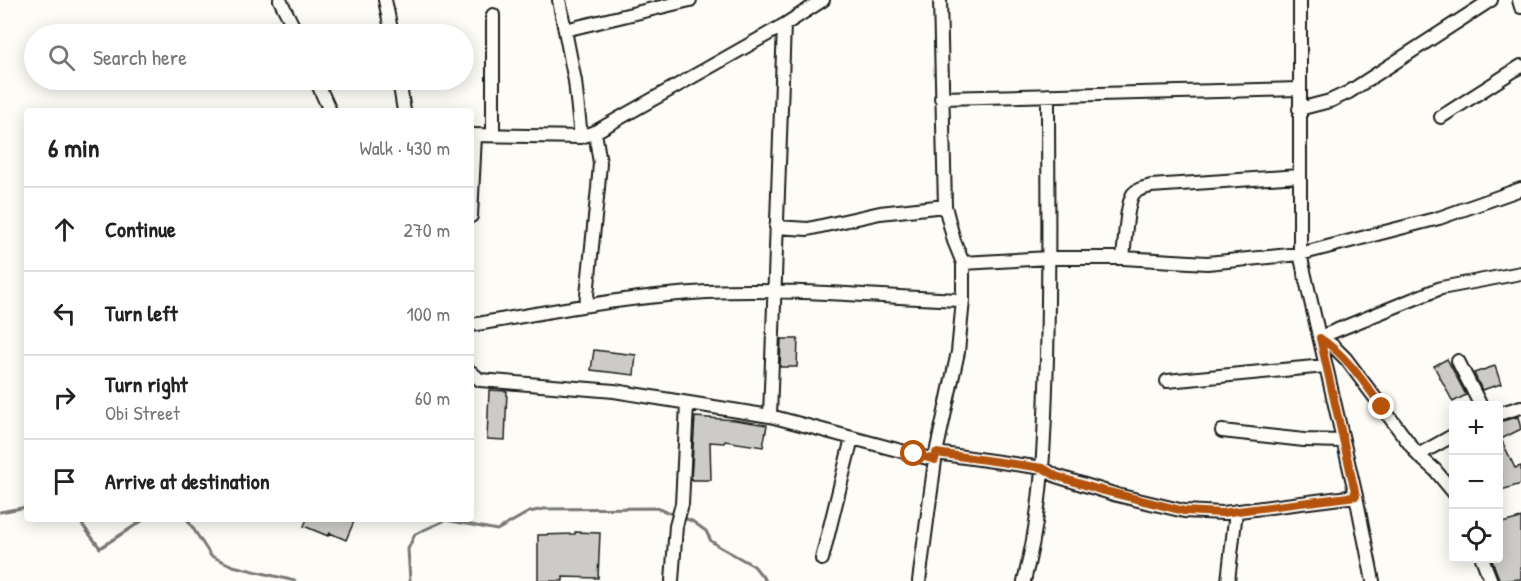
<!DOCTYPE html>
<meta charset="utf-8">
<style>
body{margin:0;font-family:"Patrick Hand",sans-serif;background:#f6f6f6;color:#222}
.controls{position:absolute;right:18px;bottom:18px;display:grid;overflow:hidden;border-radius:6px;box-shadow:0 3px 15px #0003}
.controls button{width:54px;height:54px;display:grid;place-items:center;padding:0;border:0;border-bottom:2px solid #e0e0e0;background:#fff;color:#222;font:30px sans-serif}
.stop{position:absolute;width:18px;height:18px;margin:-14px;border:4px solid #b45309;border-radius:50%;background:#fff}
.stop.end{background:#b45309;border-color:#fff;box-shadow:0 2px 6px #0008}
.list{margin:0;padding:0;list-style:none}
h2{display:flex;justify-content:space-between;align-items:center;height:78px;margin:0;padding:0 24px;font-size:26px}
h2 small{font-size:20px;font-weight:400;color:#767676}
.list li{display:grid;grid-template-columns:39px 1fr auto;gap:18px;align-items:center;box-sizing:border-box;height:84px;padding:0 24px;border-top:2px solid #e0e0e0}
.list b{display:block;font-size:22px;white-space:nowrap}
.list p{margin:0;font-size:20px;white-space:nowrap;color:#767676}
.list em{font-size:20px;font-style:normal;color:#767676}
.icon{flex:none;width:33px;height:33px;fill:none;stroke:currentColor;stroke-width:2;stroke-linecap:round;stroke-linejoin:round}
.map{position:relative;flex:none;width:1521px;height:581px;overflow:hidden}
.search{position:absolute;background:#fff;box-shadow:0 3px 15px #0003;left:24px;top:24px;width:450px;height:66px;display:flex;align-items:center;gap:15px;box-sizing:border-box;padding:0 21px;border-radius:33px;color:#767676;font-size:22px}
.panel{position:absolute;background:#fff;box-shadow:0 3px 15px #0003;left:24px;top:108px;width:450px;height:414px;border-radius:6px}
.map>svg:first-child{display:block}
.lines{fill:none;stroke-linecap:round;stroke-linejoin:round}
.stream{stroke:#797876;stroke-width:3}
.building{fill:#cccbc8;stroke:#1c1c1c;stroke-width:1.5}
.street-casing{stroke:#1c1c1c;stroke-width:16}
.street{stroke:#fdfcf7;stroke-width:12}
.route{stroke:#b45309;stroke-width:8}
</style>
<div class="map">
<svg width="1521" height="581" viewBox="0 0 1521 581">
<rect width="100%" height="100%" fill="#fdfcf7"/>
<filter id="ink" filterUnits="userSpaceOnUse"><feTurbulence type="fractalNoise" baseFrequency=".0167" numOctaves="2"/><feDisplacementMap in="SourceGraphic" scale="12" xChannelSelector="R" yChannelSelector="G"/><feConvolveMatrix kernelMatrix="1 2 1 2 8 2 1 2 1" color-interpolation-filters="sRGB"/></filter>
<g filter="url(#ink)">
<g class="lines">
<!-- stream -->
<path class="stream" d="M 0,512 L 27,507
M 681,517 L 692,521 L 706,531 L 711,541 L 720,547 L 754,566 L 766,581
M 78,519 L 100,548 L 145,519
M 187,519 L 211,556 L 233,566 L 295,581
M 410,581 L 408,549 L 415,534 L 446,520 L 497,530 L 529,512 L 544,509 L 656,508 L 675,515"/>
</g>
<!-- building -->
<path class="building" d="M 781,339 L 798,339 L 797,367 L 780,367 Z
M 594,350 L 636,355 L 634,375 L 591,370 Z
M 1447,359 L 1466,395 L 1453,402 L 1434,366 Z
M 1495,366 L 1501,384 L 1482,390 L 1474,373 Z
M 489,390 L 507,391 L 505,440 L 487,439 Z
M 695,417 L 735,420 L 767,425 L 763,447 L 725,441 L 724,443 L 710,442 L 711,480 L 691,480 Z
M 1518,417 L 1521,429 L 1501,439 L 1515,468 L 1521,466 L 1521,484 L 1498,491 L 1498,478 L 1502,477 L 1498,469 L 1498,422 Z
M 1521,518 L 1521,579 L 1500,581 L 1491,558 L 1498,558 L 1498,524 Z
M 307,519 L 355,519 L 346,540 L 330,533 L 328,536 L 304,526 Z
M 575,532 L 600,533 L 598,578 L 563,577 L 563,581 L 538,581 L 538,535 L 575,534 Z"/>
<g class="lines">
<defs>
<path id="street" d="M 280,0 L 297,34
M 385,0 L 392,34
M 559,0 L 575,81 L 581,137
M 1300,0 L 1300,254 L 1356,496 L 1373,581
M 1519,0 L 1521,7
M 493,15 L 493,135
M 565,30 L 690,0
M 316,80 L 330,111
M 399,80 L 404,111
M 941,98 L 1299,89
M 1299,109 L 1330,101 L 1349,92 L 1491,0
M 1441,117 L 1521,66
M 471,135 L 581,137 L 595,132 L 784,25 L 823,0
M 471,216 L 475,135
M 776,227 L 808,229 L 880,213 L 945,206
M 1123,258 C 1125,243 1126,206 1133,194 C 1137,189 1144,188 1151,186 L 1299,176
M 963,263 L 1049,258 L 1123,258 L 1207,263 L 1300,254 L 1439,218 L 1521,189
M 586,305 L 598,188 L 600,163 L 595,132
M 471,325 C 549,312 627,296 707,292 C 792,288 878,297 963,300
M 1320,337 L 1441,288 L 1521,273
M 1320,337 L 1333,346 L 1346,359 L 1418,455 L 1435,470 L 1454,493
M 1458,361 L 1481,406
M 471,372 L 480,380 L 614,391 L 770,416 L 935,460
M 1167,381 L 1325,366
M 1498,414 L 1521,407
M 770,416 L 784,25
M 1222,431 L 1304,440 L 1343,441
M 936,453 L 1043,468 L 1056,476 L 1117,495 L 1184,511 L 1223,513 L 1356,496
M 1418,455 L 1454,435
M 1482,558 L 1491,581
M 822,559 L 852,438
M 672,581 L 676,526 L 682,504 L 687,404
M 919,581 L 936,453 L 958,352 L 963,300 L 963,263 L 954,241 L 945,206 L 940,0
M 1024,581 C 1041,517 1044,453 1046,387 C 1050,290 1048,192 1048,95
M 1228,581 L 1236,511"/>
</defs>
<!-- street casing -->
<use href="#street" class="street-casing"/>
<!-- street -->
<use href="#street" class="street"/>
</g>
</g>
<g class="lines" filter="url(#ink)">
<!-- route -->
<path class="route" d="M 914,454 L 935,460 L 936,453 L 1043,468 L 1056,476 L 1097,489 L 1184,511 L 1222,513 L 1356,496 L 1320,338 C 1346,355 1363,381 1382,407"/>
</g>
</svg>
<div class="controls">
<button>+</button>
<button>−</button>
<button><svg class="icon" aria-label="locate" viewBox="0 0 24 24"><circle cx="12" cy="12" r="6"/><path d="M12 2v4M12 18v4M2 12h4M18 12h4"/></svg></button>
</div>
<div class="stop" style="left:914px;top:454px"></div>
<div class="stop end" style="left:1382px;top:407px"></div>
<div class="search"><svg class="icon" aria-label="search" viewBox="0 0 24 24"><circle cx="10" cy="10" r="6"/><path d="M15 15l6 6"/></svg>Search here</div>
<section class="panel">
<h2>6 min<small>Walk · 430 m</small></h2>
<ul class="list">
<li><svg class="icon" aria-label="ahead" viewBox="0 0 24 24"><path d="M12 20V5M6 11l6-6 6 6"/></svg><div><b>Continue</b></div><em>270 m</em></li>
<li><svg class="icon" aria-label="left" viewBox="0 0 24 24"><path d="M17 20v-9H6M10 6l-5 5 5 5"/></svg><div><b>Turn left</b></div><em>100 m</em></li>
<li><svg class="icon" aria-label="right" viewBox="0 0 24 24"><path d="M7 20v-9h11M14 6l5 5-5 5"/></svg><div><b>Turn right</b><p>Obi Street</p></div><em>60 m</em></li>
<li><svg class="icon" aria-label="arrive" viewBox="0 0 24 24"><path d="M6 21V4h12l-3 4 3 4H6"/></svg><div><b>Arrive at destination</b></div></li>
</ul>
</section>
</div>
